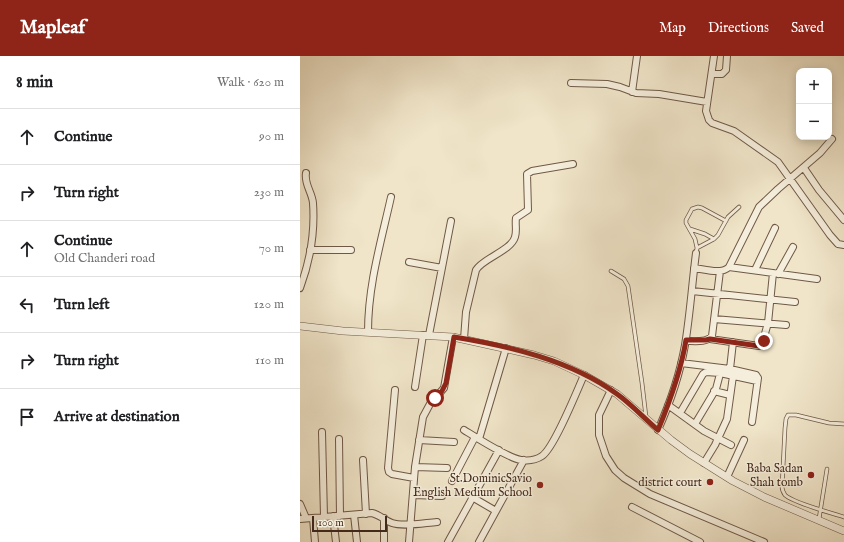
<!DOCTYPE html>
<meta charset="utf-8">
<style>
body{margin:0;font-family:"IM FELL English",serif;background:#f2f2f2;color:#202124}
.controls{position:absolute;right:12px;top:12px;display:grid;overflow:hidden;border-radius:8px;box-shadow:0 2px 10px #0003}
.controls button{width:36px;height:36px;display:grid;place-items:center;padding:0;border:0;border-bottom:1px solid #e0e0e0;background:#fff;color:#202124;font:20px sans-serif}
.scale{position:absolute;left:12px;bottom:10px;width:75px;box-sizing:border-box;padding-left:4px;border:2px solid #442a1b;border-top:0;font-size:11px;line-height:14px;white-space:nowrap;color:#442a1b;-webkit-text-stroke:3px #f5eedc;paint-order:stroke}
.stop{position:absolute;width:12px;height:12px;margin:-9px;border:3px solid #8f2418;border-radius:50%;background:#fff}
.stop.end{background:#8f2418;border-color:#fff;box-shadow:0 1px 4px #0008}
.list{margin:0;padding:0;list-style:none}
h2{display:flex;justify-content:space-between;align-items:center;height:52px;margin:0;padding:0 16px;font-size:17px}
h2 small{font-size:13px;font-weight:400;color:#757577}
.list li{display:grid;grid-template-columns:26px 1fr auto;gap:12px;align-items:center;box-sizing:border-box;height:56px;padding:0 16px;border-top:1px solid #e0e0e0}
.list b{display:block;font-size:15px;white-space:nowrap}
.list p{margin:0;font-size:13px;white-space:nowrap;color:#757577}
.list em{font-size:13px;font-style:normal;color:#757577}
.icon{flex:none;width:22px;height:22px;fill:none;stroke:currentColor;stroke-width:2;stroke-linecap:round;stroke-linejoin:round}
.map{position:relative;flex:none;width:544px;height:486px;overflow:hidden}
header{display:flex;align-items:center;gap:24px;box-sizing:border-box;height:56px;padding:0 20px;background:#8f2418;color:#fff}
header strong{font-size:19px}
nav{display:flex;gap:22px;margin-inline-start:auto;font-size:14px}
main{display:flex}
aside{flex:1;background:#fff}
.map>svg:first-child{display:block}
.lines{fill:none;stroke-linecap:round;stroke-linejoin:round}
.service-casing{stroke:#6f5946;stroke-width:4.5}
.minor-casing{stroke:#6f5946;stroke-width:8}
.tertiary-casing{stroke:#6f5946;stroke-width:8}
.service{stroke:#f5eedc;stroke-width:3}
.minor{stroke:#f5eedc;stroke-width:6}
.tertiary{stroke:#f5eedc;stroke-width:7}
.route{stroke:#8f2418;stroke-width:5}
.poi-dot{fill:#8f2418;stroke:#f5eedc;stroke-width:1.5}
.labels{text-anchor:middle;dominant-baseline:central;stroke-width:3;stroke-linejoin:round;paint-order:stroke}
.poi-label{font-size:12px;fill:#442a1b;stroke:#f5eedc;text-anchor:end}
</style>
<header>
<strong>Mapleaf</strong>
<nav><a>Map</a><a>Directions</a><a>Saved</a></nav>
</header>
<main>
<aside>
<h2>8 min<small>Walk · 620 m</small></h2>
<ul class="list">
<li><svg class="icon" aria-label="ahead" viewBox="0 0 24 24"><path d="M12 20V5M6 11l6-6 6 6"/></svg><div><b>Continue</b></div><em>90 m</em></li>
<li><svg class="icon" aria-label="right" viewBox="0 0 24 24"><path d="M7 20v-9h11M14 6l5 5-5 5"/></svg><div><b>Turn right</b></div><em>230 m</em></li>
<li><svg class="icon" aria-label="ahead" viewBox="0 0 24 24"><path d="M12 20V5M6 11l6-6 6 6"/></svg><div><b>Continue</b><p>Old Chanderi road</p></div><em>70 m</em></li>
<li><svg class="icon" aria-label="left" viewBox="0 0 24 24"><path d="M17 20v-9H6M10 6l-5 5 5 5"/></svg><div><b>Turn left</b></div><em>120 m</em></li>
<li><svg class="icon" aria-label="right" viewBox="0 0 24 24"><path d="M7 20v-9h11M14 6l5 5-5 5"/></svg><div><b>Turn right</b></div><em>110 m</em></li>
<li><svg class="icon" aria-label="arrive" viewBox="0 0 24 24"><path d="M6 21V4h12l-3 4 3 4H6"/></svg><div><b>Arrive at destination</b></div></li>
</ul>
</aside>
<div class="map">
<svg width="544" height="486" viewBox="0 0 544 486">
<rect width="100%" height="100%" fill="#f0e5c9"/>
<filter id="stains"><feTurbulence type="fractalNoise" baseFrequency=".005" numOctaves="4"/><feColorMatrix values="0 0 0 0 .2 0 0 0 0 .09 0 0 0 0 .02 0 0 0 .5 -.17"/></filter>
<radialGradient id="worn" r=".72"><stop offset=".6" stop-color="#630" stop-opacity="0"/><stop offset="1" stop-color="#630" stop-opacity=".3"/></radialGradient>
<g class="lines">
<defs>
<path id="service" d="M 390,173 L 405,178 L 414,183
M 397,192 L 414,183 L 418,179 L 428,161 L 439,151
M 396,197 L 397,192 L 395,183 L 386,167 L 386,164 L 392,153 L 398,151 L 402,152 L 426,165
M 311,215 L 324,223 L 328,230 L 342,327 L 346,361
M 544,368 L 529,367 L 496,359 L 488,359 L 486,363 L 485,372 L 482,431 C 482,434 483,436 485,439 C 493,447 532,457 544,461
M 519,463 L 527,413"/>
<path id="minor" d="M 414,0 L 406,55 L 409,64 L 412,67 L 434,75 L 478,106 L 530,179 L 538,188 L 544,189
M 412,18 L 422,18 L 426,14 L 427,0
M 271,27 L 307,28 L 320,31 L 336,37 L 359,38 L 407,46
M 332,36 L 337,0
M 504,112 L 519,134 L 544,164
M 10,194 L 51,194
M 109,206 L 142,212
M 429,211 L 517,223
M 394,212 C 404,213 421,219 429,211 L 459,151 L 478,133 L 520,97 L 532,83
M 455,214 L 475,172
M 478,218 L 493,191
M 0,232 C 10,205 15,175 13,147 C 12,136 4,128 6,117
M 392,235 L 495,246
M 414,263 L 486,269
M 68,276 C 68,229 81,186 91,141
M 129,279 L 151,165
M 164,283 L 166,256 L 176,214 C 183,202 211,195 215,181 C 217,175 215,168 216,162 L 228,154 L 227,118 L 232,115 L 273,108
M 410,283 L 459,290 L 462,288 L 468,267 L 473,217
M 386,285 C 394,285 407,287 412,280 L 420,215
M 381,307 L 430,313 L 456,319 L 458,322 L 452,366
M 430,313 L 433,286
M 115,331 L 123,279
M 95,334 L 88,412 L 89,416 L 92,418 L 114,422
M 311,334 L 299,359 L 299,379 L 306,400 L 315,414 L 324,422 L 350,438 L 464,486
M 414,335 L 430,339
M 368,349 L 404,375 L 431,389
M 380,357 L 403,318 L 406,316 L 420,317 L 457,325
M 395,368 L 416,333 L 421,314
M 164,374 C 177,382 208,402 221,404 C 228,405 236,404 242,400 C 254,392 277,335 284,319
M 358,374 C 370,347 380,318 385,289 C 390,259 392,228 396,197
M 22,376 L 24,461
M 39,383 L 40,460
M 179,383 L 206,292
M 119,384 L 154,386
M 63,404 L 66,458
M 404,407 L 415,389 L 427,363 L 433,320
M 115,411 L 147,412
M 427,421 L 444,384
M 152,425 L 175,381
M 113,439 L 142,440
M 172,441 L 196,455
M 0,448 L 6,462
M 332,451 L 400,486
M 54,459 L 57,486
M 33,460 L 36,486
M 13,462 L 15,486
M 0,463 L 72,457 C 80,459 84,464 92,467 C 103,471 124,467 137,466
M 84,486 L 84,462
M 109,486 L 115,411 L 123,361 L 130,348 L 144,332 L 153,281
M 148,486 L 199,394
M 179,486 L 224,404"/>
<path id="tertiary" d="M 0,270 L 43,275 L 153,281 L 234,299 L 254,305 L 284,319 L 317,338 L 371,384 L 390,398 L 433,425 L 464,441 L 544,475"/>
</defs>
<!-- service casing -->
<use href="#service" class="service-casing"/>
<!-- minor casing -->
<use href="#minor" class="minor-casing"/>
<!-- tertiary casing -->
<use href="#tertiary" class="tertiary-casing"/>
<!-- service -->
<use href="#service" class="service"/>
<!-- minor -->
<use href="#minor" class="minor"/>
<!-- tertiary -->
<use href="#tertiary" class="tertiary"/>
</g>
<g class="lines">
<!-- route -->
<path class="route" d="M 135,342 L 142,335 L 146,327 L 154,281 C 209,290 270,304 317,338 C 331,348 344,362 358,374 C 370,345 381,315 386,284 L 406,284 L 410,283 L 459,290 L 461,290 L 464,285"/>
</g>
<!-- markers -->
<g class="poi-dot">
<circle cx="511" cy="419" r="4"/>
<circle cx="410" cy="426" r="4"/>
<circle cx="240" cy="429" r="4"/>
</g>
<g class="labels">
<!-- poi labels -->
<g class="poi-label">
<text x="503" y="412">Baba Sadan<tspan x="503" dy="14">Shah tomb</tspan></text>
<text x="232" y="422">St.DominicSavio<tspan x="232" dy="14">English Medium School</tspan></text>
<text x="402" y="426">district court</text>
</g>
</g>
<rect width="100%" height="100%" filter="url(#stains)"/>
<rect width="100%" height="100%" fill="url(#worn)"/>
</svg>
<div class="controls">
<button>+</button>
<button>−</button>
</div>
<div class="scale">100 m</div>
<div class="stop" style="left:135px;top:342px"></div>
<div class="stop end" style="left:464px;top:285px"></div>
</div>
</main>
